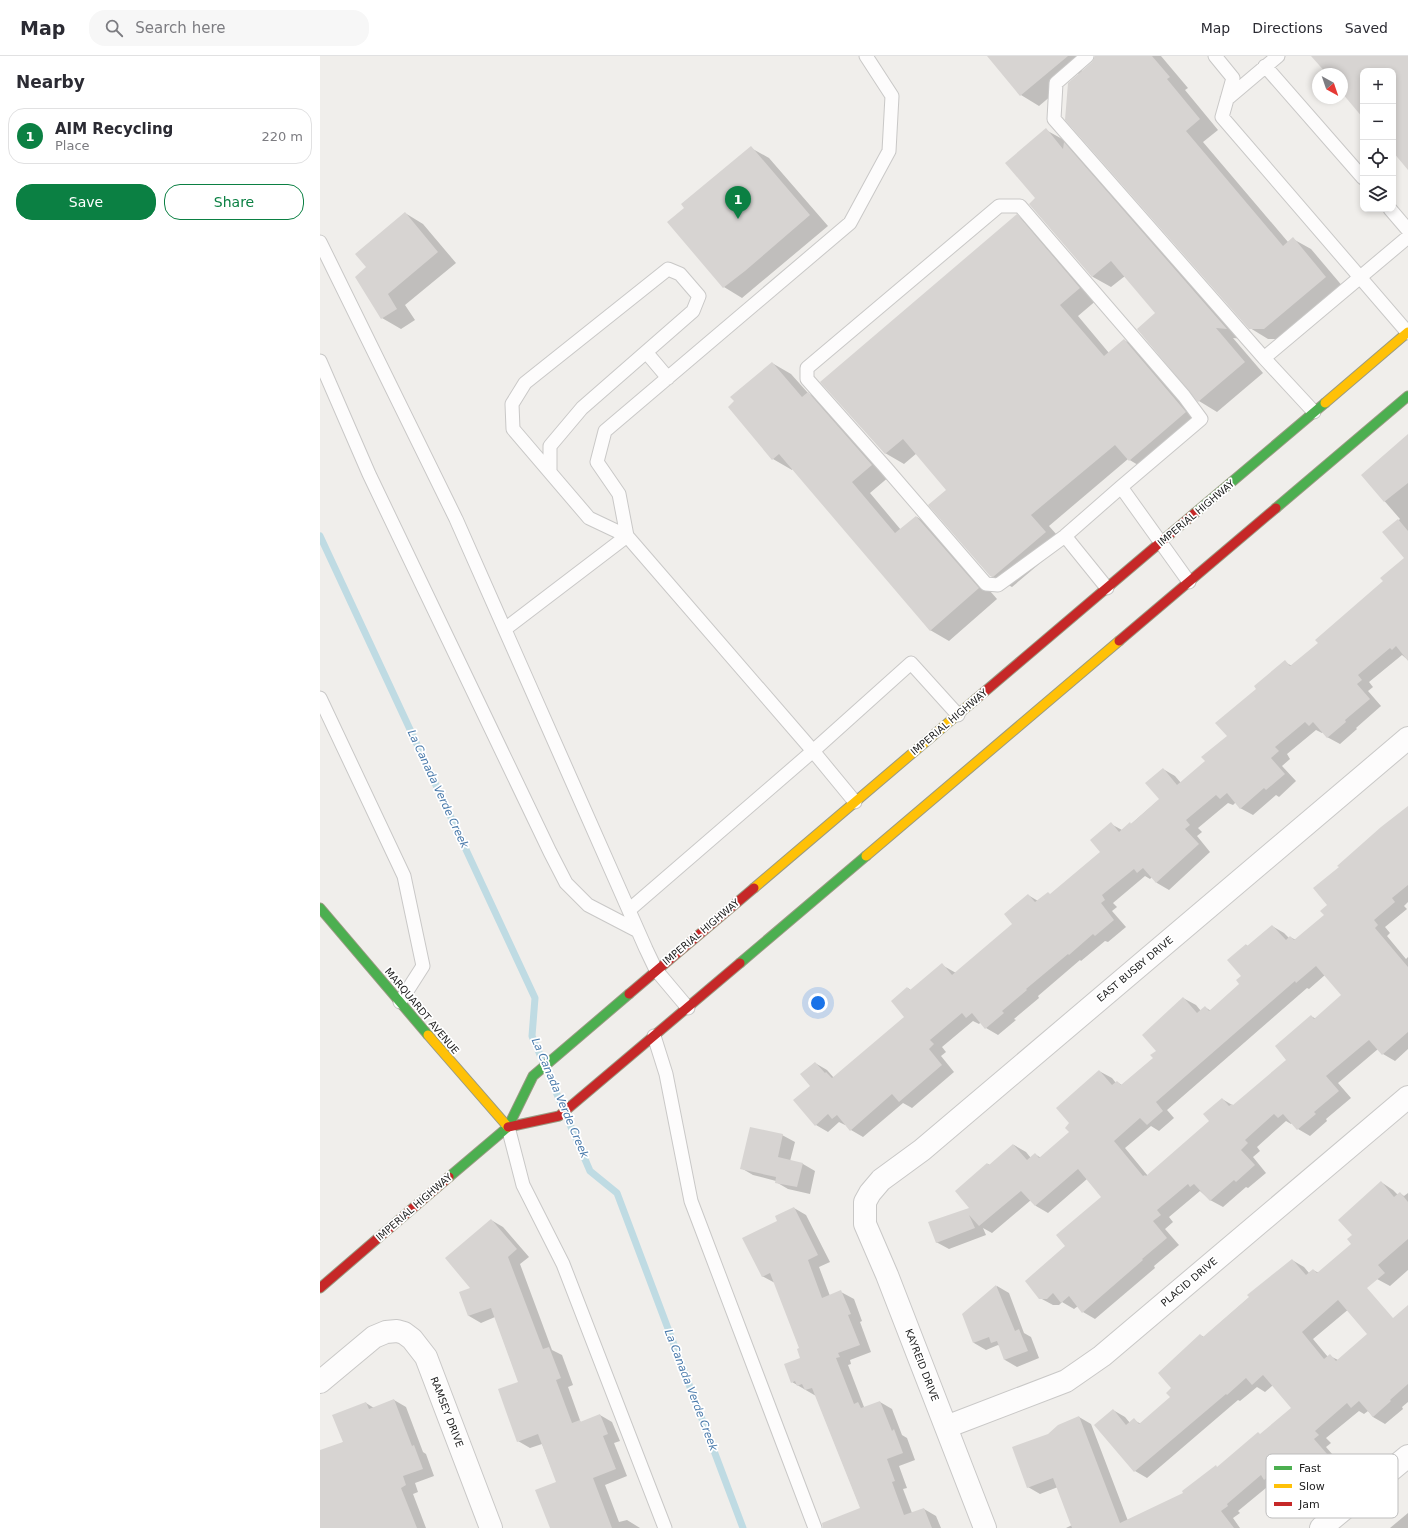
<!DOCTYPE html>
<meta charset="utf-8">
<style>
body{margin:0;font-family:"DejaVu Sans",sans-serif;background:#f7f7f7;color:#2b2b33}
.controls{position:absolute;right:12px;top:12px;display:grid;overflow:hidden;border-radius:8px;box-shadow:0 2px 6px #0003}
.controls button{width:36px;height:36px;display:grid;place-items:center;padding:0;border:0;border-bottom:1px solid #e1e1e2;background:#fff;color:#2b2b33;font:20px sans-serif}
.compass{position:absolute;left:992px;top:12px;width:36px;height:36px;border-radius:50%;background:#fff;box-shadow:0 2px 6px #0003;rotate:140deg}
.you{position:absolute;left:498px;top:947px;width:14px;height:14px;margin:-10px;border:3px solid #fff;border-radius:50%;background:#1a73e8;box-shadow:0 0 0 6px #1a73e833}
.badge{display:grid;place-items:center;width:26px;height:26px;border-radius:50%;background:#0b8043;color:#fff;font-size:13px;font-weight:700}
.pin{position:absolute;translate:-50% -33px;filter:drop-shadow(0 1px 2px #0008)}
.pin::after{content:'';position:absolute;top:21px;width:14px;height:12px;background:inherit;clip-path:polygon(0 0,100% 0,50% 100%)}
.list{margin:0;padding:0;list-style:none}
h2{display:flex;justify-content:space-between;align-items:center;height:52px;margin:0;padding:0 16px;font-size:17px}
h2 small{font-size:13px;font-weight:400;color:#7c7c81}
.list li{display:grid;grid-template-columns:26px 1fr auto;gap:12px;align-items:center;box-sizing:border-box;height:56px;margin:0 8px 8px;padding:0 8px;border:1px solid #e1e1e2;border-radius:16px}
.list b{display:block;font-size:15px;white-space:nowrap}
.list p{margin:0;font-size:13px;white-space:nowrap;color:#7c7c81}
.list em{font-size:13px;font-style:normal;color:#7c7c81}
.actions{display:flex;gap:8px;padding:12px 16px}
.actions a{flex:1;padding:9px 0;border:1px solid #0b8043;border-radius:16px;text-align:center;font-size:14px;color:#0b8043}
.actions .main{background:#0b8043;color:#fff}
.icon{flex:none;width:22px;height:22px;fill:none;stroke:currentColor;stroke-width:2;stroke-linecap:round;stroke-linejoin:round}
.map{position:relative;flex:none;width:1088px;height:1472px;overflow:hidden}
header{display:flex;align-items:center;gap:24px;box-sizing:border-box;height:56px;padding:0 20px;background:#fff;border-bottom:1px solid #e1e1e2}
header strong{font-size:19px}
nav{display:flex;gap:22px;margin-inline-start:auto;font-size:14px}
.search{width:280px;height:36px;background:#f7f7f7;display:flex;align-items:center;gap:10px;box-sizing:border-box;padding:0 14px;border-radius:16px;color:#7c7c81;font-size:15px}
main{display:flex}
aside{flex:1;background:#fff}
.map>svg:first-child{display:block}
.shadow{fill:#0003;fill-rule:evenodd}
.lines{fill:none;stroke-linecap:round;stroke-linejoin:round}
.stream{stroke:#bfdbe3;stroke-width:7}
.building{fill:#d7d4d2;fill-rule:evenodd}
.lane-casing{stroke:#c9c8c7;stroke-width:15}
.street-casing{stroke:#c9c8c7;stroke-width:24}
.fast-casing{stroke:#999a82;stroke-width:11}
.slow-casing{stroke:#999a82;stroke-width:11}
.jam-casing{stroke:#999a82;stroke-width:11}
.lane{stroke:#fdfcfc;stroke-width:13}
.street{stroke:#fdfcfc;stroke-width:22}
.fast{stroke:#4caf50;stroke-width:9}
.slow{stroke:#ffc107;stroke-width:9}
.jam{stroke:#c62828;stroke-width:9}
.labels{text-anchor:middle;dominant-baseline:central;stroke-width:3.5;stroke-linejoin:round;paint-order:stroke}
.street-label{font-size:10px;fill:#222;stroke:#fff}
.water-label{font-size:11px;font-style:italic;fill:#4a7aab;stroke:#fff}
.key{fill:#fff;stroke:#bdbdbd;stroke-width:1}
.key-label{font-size:11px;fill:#222}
</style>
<header>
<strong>Map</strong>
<div class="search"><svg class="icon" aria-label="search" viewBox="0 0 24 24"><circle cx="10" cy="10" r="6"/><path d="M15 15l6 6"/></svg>Search here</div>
<nav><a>Map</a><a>Directions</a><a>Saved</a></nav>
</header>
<main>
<aside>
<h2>Nearby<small></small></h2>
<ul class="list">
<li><span class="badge">1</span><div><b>AIM Recycling</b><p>Place</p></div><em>220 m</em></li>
</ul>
<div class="actions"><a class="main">Save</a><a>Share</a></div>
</aside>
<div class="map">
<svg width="1088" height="1472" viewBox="0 0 1088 1472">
<rect width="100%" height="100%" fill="#f0eeeb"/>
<!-- shadow -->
<path class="shadow" d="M 668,0 L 759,0 L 767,9 L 761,14 L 772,21 L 796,0 L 841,0 L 868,32 L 865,34 L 898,74 L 883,86 L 968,186 L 973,183 L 991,193 L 1024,232 L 963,283 L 948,283 L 930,272 L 758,17 L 719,50 L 701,39 Z
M 726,74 L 744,84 L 924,283 L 913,282 L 943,317 L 897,356 L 879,345 L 818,273 L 836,257 L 805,220 L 791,231 L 773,221 L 710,148 L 717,142 Z
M 431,92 L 449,102 L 508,170 L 422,242 L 404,231 Z
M 85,157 L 103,168 L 136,207 L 85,249 L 95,264 L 81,273 L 62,262 L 48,211 Z
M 697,160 L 715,170 L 778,243 L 758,260 L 789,297 L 804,284 L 823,295 L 884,367 L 828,415 L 808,403 L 729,470 L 744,487 L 692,531 L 671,520 L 628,434 L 597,397 L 584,408 L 565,397 Z
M 452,307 L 471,318 L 488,337 L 506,348 L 570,420 L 550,437 L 581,474 L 597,461 L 615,472 L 677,543 L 629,585 L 610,574 L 473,412 L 472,414 L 453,403 Z
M 1088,385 L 1088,604 L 1082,599 L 1049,626 L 1053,631 L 1048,635 L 1061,650 L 1036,672 L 1037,673 L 1020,688 L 1007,681 L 1003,676 L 1002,677 L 996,674 L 967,698 L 970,703 L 962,710 L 976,725 L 959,741 L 956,739 L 933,759 L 920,752 L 916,746 L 913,749 L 908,747 L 878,772 L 882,776 L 877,780 L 890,796 L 849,834 L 837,827 L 832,821 L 830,823 L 825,820 L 793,847 L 797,851 L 792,855 L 806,871 L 788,886 L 785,885 L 761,905 L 760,904 L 718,940 L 719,942 L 694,963 L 696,964 L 678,979 L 666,972 L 661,966 L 659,968 L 653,965 L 622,991 L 626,996 L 621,1000 L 634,1016 L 592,1052 L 583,1047 L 543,1081 L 531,1074 L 526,1068 L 525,1069 L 519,1066 L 508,1076 L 496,1069 L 492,1030 L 495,1007 L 507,1014 L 514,1022 L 585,961 L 588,932 L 592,935 L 622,909 L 636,917 L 693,869 L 708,839 L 718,845 L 731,839 L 782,796 L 791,768 L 802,774 L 811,768 L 840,743 L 843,713 L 855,720 L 861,727 L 886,705 L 908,680 L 938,633 L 965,606 L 972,610 L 999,587 L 1064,525 L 1085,502 L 1064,476 L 1080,463 L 1042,419 Z
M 1088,751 L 1088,846 L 1084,850 L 1087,853 L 1065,871 L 1070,877 L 1067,880 L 1086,903 L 1088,901 L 1088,993 L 1075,1005 L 1063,998 L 1058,993 L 1018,1027 L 1031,1042 L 1006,1063 L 1007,1065 L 990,1080 L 978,1073 L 972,1067 L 971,1068 L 966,1065 L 937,1091 L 940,1095 L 933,1101 L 946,1117 L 928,1132 L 926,1131 L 903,1151 L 890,1144 L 880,1135 L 849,1161 L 853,1166 L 845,1173 L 859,1189 L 834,1210 L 835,1212 L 775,1263 L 763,1256 L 758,1250 L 754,1253 L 742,1246 L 739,1249 L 733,1249 L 720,1242 L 747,1190 L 783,1141 L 767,1123 L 728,1157 L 716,1150 L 711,1144 L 672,1177 L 663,1172 L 666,1179 L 629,1193 L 616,1186 L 651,1152 L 668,1108 L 670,1109 L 694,1089 L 706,1096 L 711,1102 L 715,1098 L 721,1102 L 750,1076 L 750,1068 L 779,1015 L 792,1022 L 796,1027 L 797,1026 L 802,1029 L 834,1002 L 863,942 L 876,949 L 881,955 L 885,951 L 891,955 L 921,928 L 926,889 L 928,890 L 952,870 L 964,877 L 969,882 L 970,881 L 976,884 L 1005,860 L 1009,849 ZM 1005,919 L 1023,940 L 996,963 L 991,960 L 968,1004 L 914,1050 L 902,1043 L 890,1065 L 828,1120 L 805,1092 L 831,1070 L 839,1075 L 854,1062 L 847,1054 L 987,932 L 989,933 Z
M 462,1079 L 475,1086 L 470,1105 L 483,1108 L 495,1115 L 490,1138 L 468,1133 L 456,1126 L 456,1125 L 433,1119 L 421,1112 Z
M 1061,1126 L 1073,1134 L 1078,1139 L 1080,1137 L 1084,1140 L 1088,1137 L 1088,1214 L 1070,1230 L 1057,1223 L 1051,1216 L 1036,1247 L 993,1283 L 1008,1301 L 1010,1300 L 1018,1304 L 1088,1309 L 1088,1346 L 1082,1351 L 1083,1353 L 1065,1368 L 1053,1361 L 1048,1355 L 1044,1358 L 1039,1355 L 1006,1382 L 1011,1387 L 1006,1391 L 1019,1406 L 975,1442 L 963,1434 L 958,1429 L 957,1430 L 952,1427 L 918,1455 L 920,1457 L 913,1462 L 920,1472 L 746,1472 L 752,1469 L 738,1431 L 720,1438 L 708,1431 L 728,1379 L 759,1361 L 771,1368 L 808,1465 L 865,1437 L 941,1379 L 972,1352 L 953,1329 L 945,1336 L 937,1331 L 920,1345 L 918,1344 L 827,1422 L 815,1415 L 793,1354 L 805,1361 L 810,1367 L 814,1364 L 821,1368 L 852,1341 L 852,1332 L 880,1279 L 884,1281 L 972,1204 L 984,1211 L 989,1217 L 993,1214 L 999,1217 L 1033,1188 L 1033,1179 Z
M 474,1152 L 486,1159 L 510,1206 L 499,1211 L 510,1240 L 521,1236 L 534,1243 L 542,1265 L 540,1266 L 551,1296 L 530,1304 L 531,1308 L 528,1309 L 544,1351 L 546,1352 L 560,1346 L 572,1353 L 582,1379 L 587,1382 L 595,1404 L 579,1410 L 587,1432 L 583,1433 L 592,1457 L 604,1453 L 616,1460 L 621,1472 L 529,1472 L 541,1453 L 496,1340 L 472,1326 L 482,1303 L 480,1293 L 455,1227 L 442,1220 L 459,1165 Z
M 171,1164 L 183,1171 L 209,1201 L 200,1208 L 232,1294 L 242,1299 L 253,1329 L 248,1331 L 261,1367 L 280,1359 L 292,1366 L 300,1385 L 294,1387 L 307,1420 L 285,1429 L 299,1466 L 307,1464 L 320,1472 L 230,1472 L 237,1426 L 222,1388 L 210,1392 L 198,1385 L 199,1327 L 175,1261 L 161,1267 L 149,1260 L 140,1237 L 152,1232 Z
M 677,1230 L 689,1237 L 704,1277 L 711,1281 L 719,1302 L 697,1311 L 685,1304 L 680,1290 L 678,1289 L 666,1294 L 654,1287 L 643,1258 Z
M 74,1344 L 86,1351 L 103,1396 L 106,1398 L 114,1420 L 95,1427 L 98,1436 L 93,1438 L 106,1472 L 0,1472 L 0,1397 L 24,1386 L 46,1347 L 54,1352 Z
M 1088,1457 L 1088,1472 L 1070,1472 Z"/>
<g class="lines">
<!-- stream -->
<path class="stream" d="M 0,480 L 215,942 L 212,980 L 270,1115 L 297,1137 L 423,1472"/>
</g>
<!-- building -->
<path class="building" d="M 667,0 L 748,0 L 700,40 Z
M 775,0 L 832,0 L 850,21 L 847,23 L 880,63 L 866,75 L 963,190 L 973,181 L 1006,221 L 944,273 L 929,273 L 745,64 L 748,27 L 772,6 Z
M 991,0 L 1088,0 L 1088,114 L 1073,96 L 1073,15 L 1043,15 L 1043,62 L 1022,37 L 1022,18 L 1007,18 Z
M 726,72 L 743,93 L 744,86 L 907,273 L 896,272 L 925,306 L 878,346 L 817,273 L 835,257 L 791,205 L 772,221 L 709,148 L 715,142 L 685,107 Z
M 431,90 L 490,159 L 425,215 L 403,232 L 347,166 L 364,152 L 361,148 Z
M 85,156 L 118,196 L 68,238 L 77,253 L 61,263 L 35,221 L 46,211 L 35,198 Z
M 697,158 L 760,232 L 740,249 L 784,300 L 804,283 L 866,356 L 809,405 L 795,389 L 711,459 L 726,476 L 673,521 L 670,520 L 608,449 L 626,434 L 583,383 L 565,398 L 500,326 Z
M 452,306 L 482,341 L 488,336 L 552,409 L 532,426 L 575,477 L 596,460 L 659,532 L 610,575 L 459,398 L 452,404 L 408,351 L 414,345 L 410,341 Z
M 1088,378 L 1088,427 L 1064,446 L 1041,419 Z
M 1078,463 L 1088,475 L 1088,605 L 1076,590 L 1072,594 L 1070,592 L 1038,619 L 1042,624 L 1037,628 L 1050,643 L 1025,664 L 1026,666 L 1007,682 L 993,666 L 989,670 L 985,666 L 955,691 L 959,695 L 951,702 L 965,718 L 946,734 L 944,732 L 920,753 L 907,737 L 900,743 L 896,739 L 866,764 L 870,769 L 865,773 L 879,788 L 836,827 L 823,812 L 817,817 L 814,813 L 782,839 L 785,844 L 781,847 L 794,864 L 775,880 L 773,878 L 749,899 L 748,898 L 706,933 L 707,934 L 682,955 L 684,957 L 665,973 L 652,957 L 646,962 L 642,957 L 610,984 L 614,988 L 609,993 L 622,1009 L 579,1046 L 572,1038 L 530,1075 L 517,1059 L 512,1063 L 508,1058 L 495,1070 L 473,1044 L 490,1030 L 480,1018 L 495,1006 L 505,1017 L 506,1016 L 512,1022 L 584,961 L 571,945 L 587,931 L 590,934 L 622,907 L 632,919 L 692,868 L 684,858 L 708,838 L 715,846 L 728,836 L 730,838 L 780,796 L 770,784 L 791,766 L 799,776 L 810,766 L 811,768 L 839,743 L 825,727 L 843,712 L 857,729 L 885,705 L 881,701 L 907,680 L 895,667 L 936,633 L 934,630 L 965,604 L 970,610 L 998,587 L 995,584 L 1063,525 L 1060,522 L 1084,502 L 1062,476 Z
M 1088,750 L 1088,829 L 1072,842 L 1075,846 L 1054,864 L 1058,869 L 1055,872 L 1088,911 L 1088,976 L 1062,999 L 1049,984 L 1006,1020 L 1019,1035 L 994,1056 L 996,1058 L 977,1074 L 963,1058 L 958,1062 L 954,1058 L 925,1084 L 928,1087 L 921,1094 L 935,1109 L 916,1126 L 914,1124 L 890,1145 L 874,1128 L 870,1131 L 868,1128 L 837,1154 L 841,1159 L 833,1165 L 847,1182 L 822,1203 L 823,1204 L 762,1257 L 749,1240 L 741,1247 L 733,1237 L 727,1243 L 719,1243 L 705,1225 L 745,1190 L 736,1179 L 781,1141 L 758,1113 L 715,1150 L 701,1135 L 659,1170 L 649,1159 L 655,1172 L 616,1187 L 608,1166 L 649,1152 L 635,1135 L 667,1107 L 669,1109 L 693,1088 L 707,1104 L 715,1097 L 719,1102 L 749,1076 L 745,1072 L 749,1067 L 736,1052 L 779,1014 L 792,1029 L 797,1025 L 801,1029 L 833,1002 L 830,999 L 836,995 L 822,979 L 863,941 L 877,957 L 885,950 L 889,955 L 919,928 L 916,924 L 921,920 L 907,904 L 926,888 L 927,890 L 952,869 L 966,884 L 970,880 L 974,884 L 1004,859 L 1000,855 L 1007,849 L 993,832 L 1019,811 L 1017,810 L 1061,771 ZM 996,910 L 1021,939 L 994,963 L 991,959 L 955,990 L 966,1004 L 913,1049 L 912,1048 L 909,1050 L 902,1042 L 883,1058 L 889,1065 L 826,1120 L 825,1119 L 823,1120 L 794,1085 L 820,1062 L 827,1069 L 843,1055 L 836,1046 L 975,925 L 976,927 Z
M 430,1071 L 463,1078 L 458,1101 L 483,1107 L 477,1131 L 455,1127 L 456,1121 L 420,1113 Z
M 1061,1125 L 1074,1141 L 1080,1136 L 1088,1146 L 1088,1183 L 1058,1209 L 1065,1217 L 1047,1232 L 1073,1262 L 1088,1249 L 1088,1328 L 1070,1344 L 1071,1345 L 1053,1361 L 1039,1345 L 1031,1352 L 1027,1347 L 995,1375 L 999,1379 L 994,1383 L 1008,1399 L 989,1415 L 988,1414 L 963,1435 L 949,1420 L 944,1424 L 941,1419 L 907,1448 L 908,1450 L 901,1455 L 914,1472 L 752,1472 L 733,1422 L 707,1432 L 692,1391 L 728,1378 L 738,1369 L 759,1360 L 800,1467 L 863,1437 L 862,1435 L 896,1409 L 897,1411 L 938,1376 L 940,1378 L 971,1352 L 943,1319 L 932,1329 L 926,1322 L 907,1339 L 906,1338 L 814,1416 L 774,1369 L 793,1353 L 806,1369 L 814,1362 L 819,1368 L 850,1341 L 846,1337 L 851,1332 L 838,1317 L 880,1278 L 883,1281 L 929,1241 L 927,1239 L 972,1203 L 986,1219 L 993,1213 L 997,1217 L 1031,1188 L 1027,1183 L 1032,1179 L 1018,1164 ZM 1018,1244 L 1047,1278 L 1016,1305 L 1010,1298 L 1004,1303 L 982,1276 Z
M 474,1151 L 498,1199 L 488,1204 L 502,1242 L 521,1234 L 531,1258 L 528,1259 L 540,1289 L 518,1297 L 520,1301 L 516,1302 L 534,1348 L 538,1346 L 541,1352 L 560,1345 L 572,1375 L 574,1373 L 583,1397 L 567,1403 L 575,1425 L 572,1426 L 584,1459 L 604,1452 L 612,1472 L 503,1472 L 502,1467 L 540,1452 L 492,1332 L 485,1334 L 482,1328 L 477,1330 L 475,1325 L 471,1327 L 464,1308 L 480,1302 L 477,1293 L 479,1292 L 450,1217 L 442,1221 L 422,1182 L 457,1165 L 455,1160 Z
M 171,1163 L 197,1193 L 188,1201 L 223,1293 L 229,1291 L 241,1322 L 236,1324 L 252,1367 L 260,1364 L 260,1366 L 280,1358 L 288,1378 L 283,1380 L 296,1413 L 273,1422 L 292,1472 L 230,1472 L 215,1434 L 236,1426 L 218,1378 L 197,1386 L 189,1364 L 178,1333 L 198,1326 L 171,1252 L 148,1260 L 139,1236 L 150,1232 L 125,1202 Z
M 676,1229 L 695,1275 L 699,1273 L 708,1295 L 684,1304 L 677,1285 L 671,1287 L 669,1281 L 653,1287 L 642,1258 Z
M 74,1343 L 92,1390 L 94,1389 L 103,1413 L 83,1420 L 86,1429 L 81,1432 L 97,1472 L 0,1472 L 0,1394 L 23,1386 L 12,1359 L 46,1346 L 49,1353 Z"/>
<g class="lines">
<defs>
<path id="lane" d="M 767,0 L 736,27 L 734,63 L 944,302 L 1088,181
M 895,0 L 913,22 L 902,61 L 1088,277
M 945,10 L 1043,122
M 907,43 L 958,0
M 679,150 L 700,150 L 864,340 L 881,363 L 801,431 L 745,480 L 678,529 L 666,528 L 566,412 L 487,323 L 487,312 Z
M 1070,153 L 1088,174
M 0,186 L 136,463 L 326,893 L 336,914 L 368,952
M 326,296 L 348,322
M 944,302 L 994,356
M 0,305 L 49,418 L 230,796 L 246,827 L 268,849 L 318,875
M 230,416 L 230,390 L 262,352 L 373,255 L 379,240 L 360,218 L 348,213 L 205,327 L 192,348 L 193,373 L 269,462 L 307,480
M 801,431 L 869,526
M 307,480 L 299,438 L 277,406 L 285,375 L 530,167 L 569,95 L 572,40 L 546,0
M 745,480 L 787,532
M 185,573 L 307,480 L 493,695 L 535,746
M 0,642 L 84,820 L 103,910 L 80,946
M 309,854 L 493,695 L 591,607 L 638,659
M 334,980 L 346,1018 L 371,1145 L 495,1472
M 188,1071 L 203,1129 L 243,1208 L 345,1472"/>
<path id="street" d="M 0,1326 L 54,1281 L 66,1276 L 77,1275 L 84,1277 L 92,1283 L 106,1301 L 171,1472
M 626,1371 L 746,1325 L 782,1300 L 1088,1041
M 665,1472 L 567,1219 L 545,1168 L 545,1146 L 550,1137 L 561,1124 L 602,1094 L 1088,682
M 1001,1472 L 1088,1400"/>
<path id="fast" d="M 956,452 L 1088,340
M 875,457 L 1005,347
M 0,852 L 108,979
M 420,907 L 546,800
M 129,1121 L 188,1071 L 213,1020 L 309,938"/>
<path id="slow" d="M 1005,347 L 1088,276
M 546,800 L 799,585
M 434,832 L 656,643
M 108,979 L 188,1071"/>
<path id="jam" d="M 799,585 L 956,452
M 656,643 L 875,457
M 309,938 L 434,832
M 188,1071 L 239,1060 L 420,907
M 0,1232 L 129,1121"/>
</defs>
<!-- lane casing -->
<use href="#lane" class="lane-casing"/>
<!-- street casing -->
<use href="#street" class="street-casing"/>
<!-- fast casing -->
<use href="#fast" class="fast-casing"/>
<!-- slow casing -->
<use href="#slow" class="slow-casing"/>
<!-- jam casing -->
<use href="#jam" class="jam-casing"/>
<!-- lane -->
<use href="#lane" class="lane"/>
<!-- street -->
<use href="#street" class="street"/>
<!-- fast -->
<use href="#fast" class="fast"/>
<!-- slow -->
<use href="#slow" class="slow"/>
<!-- jam -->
<use href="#jam" class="jam"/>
</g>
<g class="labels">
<!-- street labels -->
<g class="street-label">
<text transform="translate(876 457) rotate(-40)">IMPERIAL HIGHWAY</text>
<text transform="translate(629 666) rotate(-40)">IMPERIAL HIGHWAY</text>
<text transform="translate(381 876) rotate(-40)">IMPERIAL HIGHWAY</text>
<text transform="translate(815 913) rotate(-40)">EAST BUSBY DRIVE</text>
<text transform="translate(102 955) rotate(50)">MARQUARDT AVENUE</text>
<text transform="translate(94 1151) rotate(-41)">IMPERIAL HIGHWAY</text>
<text transform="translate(869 1226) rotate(-40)">PLACID DRIVE</text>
<text transform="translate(602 1309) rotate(69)">KAYREID DRIVE</text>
<text transform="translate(127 1356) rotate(69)">RAMSEY DRIVE</text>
</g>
<!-- water labels -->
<g class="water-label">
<text transform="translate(118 733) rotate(65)">La Canada Verde Creek</text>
<text transform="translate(240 1042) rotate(67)">La Canada Verde Creek</text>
<text transform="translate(371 1334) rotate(69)">La Canada Verde Creek</text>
</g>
</g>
<!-- legend -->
<rect x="946" y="1398" width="132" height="64" rx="6" class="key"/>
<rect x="954" y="1410" width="18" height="4" fill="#4caf50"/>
<rect x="954" y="1428" width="18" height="4" fill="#ffc107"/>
<rect x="954" y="1446" width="18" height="4" fill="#c62828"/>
<g class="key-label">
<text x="979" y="1416">Fast</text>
<text x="979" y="1434">Slow</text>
<text x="979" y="1452">Jam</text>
</g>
</svg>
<div class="controls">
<button>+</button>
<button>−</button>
<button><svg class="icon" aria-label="locate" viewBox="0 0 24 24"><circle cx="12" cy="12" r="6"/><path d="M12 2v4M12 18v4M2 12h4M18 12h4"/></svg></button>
<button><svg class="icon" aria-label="layers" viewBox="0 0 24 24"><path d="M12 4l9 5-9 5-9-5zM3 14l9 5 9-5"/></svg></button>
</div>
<svg class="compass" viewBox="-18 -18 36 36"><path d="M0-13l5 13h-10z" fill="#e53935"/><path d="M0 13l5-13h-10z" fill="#7c7c81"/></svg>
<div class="you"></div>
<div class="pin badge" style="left:418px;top:163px">1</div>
</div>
</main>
